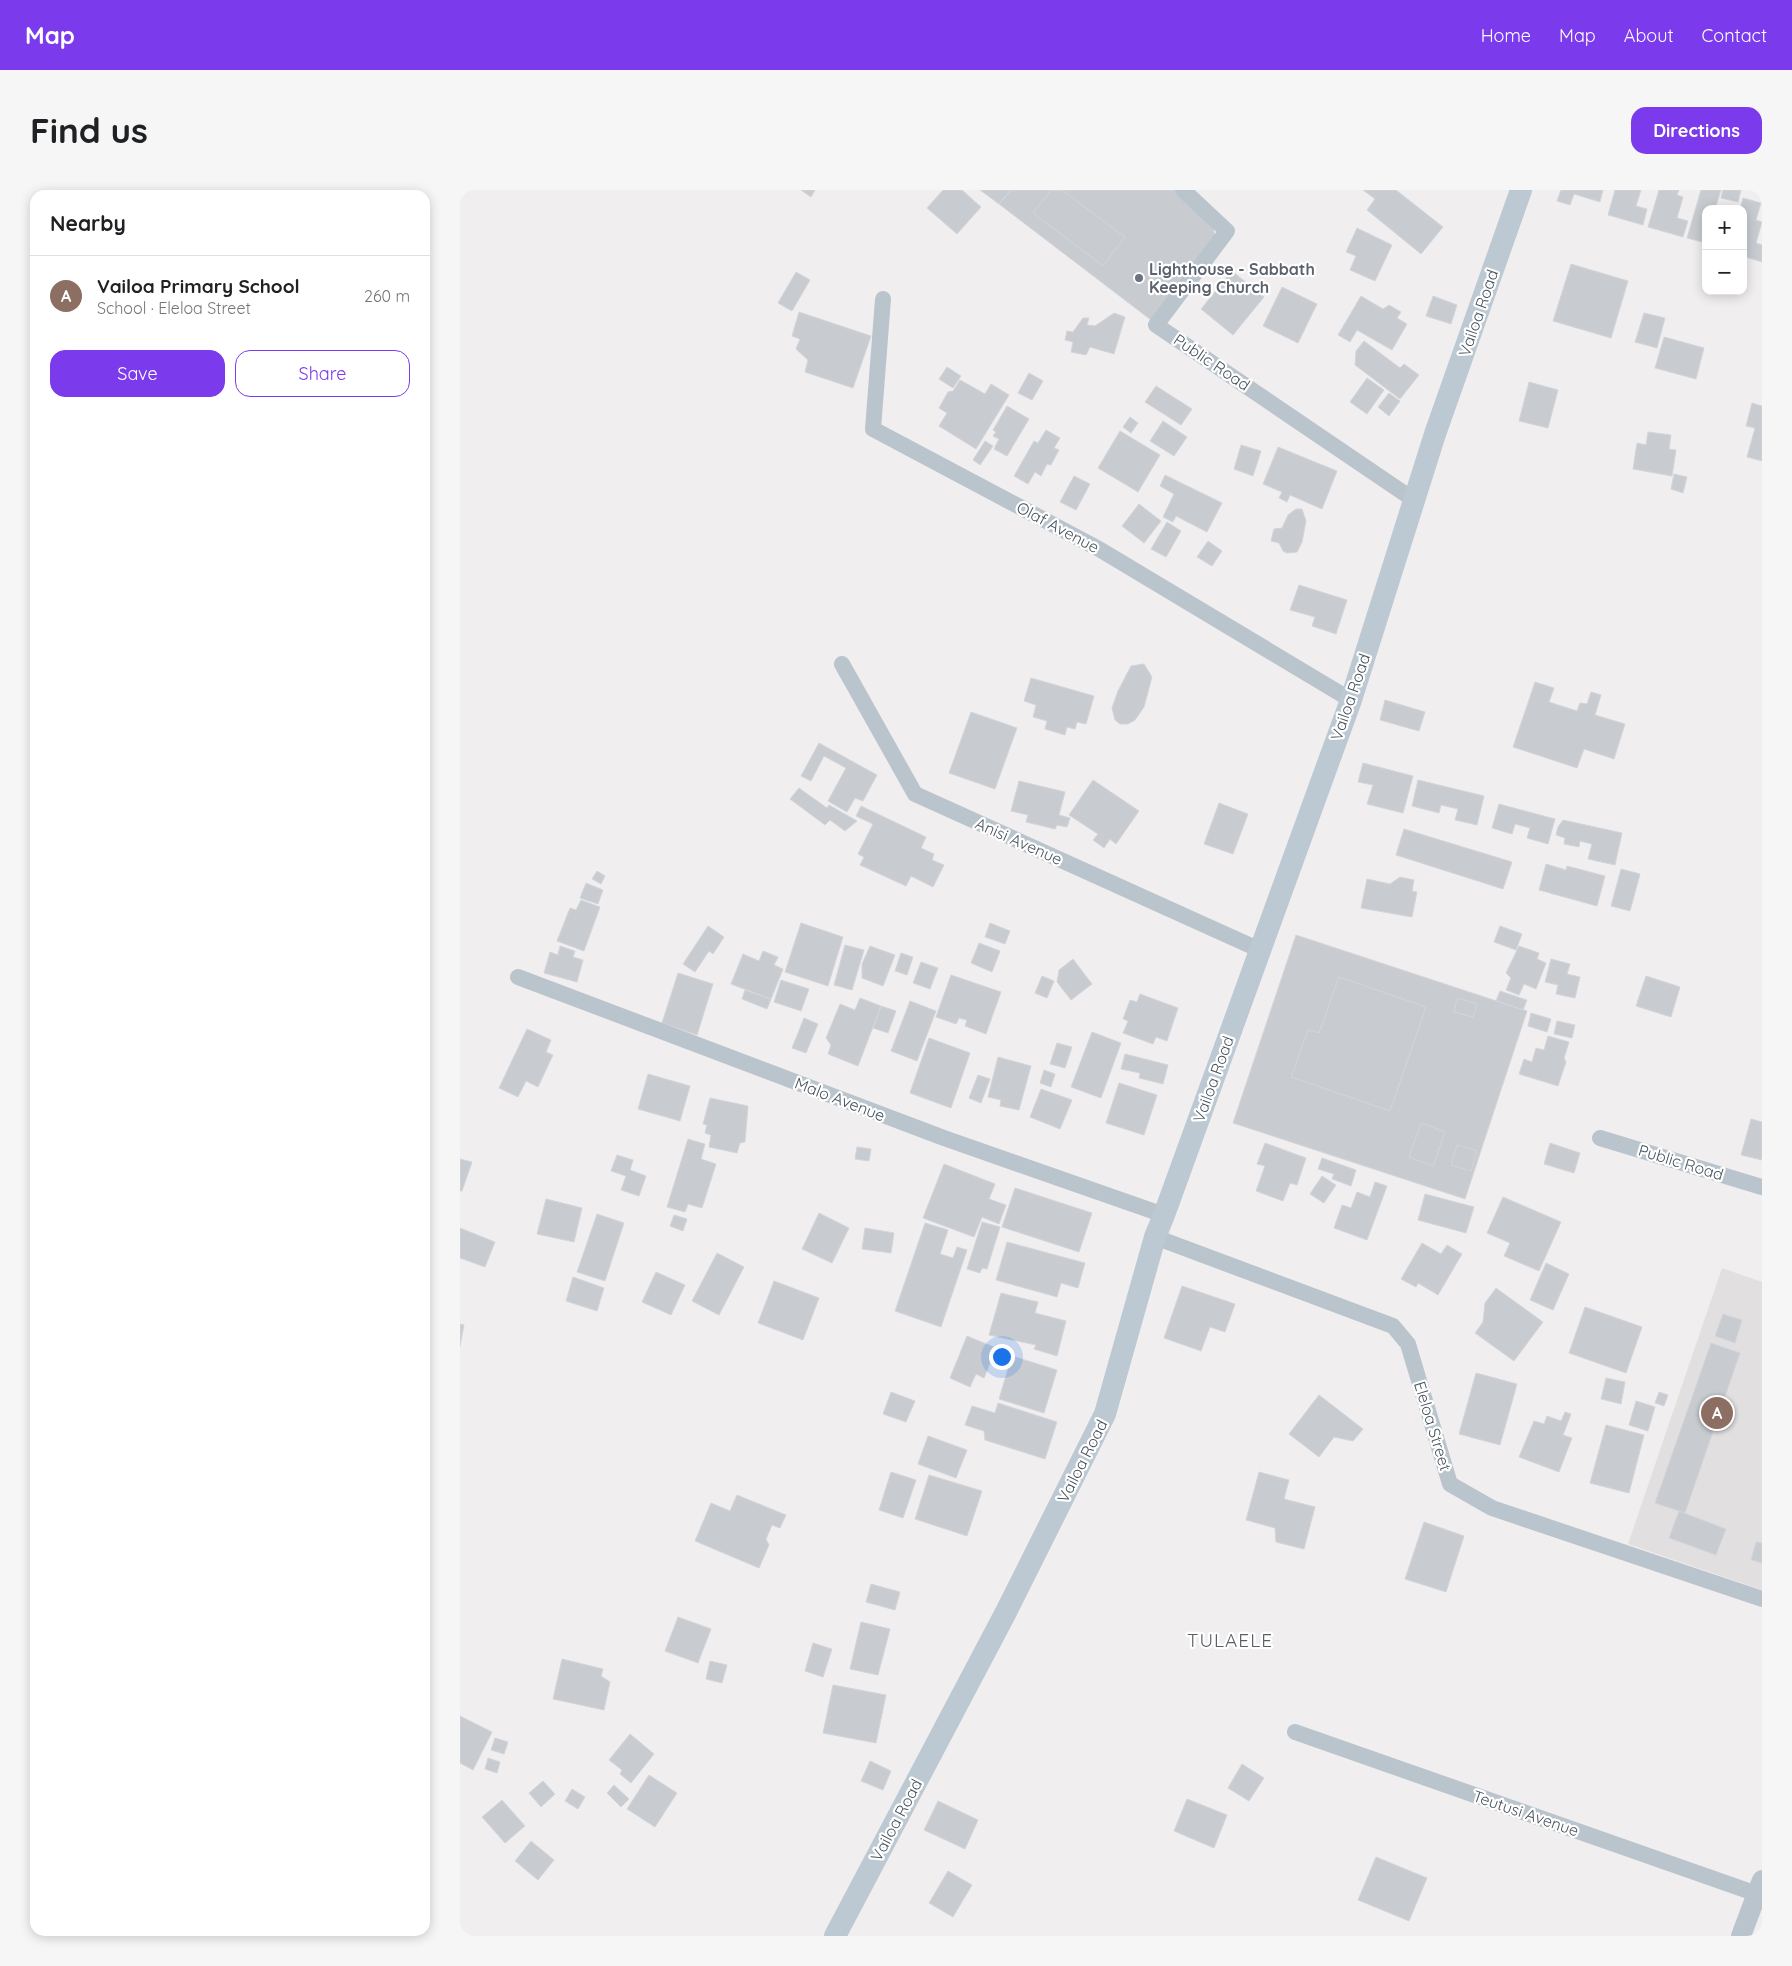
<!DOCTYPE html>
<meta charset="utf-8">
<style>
body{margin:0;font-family:Quicksand,sans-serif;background:#f6f6f6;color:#202124}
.controls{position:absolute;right:15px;top:15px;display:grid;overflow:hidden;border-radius:10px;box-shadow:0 2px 12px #0003}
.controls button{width:45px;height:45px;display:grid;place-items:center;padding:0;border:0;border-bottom:1px solid #e0e0e0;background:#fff;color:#202124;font:25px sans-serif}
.you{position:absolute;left:541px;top:1166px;width:18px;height:18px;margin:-12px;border:4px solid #fff;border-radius:50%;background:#1a73e8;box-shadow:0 0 0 8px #1a73e833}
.badge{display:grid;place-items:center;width:32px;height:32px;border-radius:50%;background:#7c3aed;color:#fff;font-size:16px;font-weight:700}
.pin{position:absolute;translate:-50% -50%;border:2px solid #fff;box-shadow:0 1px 5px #0006}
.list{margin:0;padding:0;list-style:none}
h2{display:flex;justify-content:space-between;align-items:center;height:65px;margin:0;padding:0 20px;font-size:21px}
h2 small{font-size:16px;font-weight:400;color:#757577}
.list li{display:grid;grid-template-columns:32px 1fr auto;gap:15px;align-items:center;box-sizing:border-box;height:80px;padding:0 20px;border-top:1px solid #e0e0e0}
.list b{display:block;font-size:19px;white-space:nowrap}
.list p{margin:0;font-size:16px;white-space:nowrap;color:#757577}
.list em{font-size:16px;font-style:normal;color:#757577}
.actions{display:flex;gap:10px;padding:15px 20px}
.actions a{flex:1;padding:11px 0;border:1px solid #7c3aed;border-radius:15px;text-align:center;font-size:18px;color:#7c3aed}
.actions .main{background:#7c3aed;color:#fff}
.map{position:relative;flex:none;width:1302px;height:1746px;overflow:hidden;border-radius:15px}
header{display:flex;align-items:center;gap:30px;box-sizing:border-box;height:70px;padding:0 25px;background:#7c3aed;color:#fff}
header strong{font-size:24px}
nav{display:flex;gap:28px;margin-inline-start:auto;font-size:18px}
.intro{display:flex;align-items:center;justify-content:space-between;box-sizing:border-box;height:120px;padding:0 30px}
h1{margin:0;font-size:35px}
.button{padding:12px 22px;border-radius:15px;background:#7c3aed;color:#fff;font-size:18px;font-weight:700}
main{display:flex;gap:30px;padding:0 30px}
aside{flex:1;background:#fff;border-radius:15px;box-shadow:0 2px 12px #0003}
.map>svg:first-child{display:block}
.education{fill:#e2dfe1}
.building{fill:#c8ccd1;stroke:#d3d5da}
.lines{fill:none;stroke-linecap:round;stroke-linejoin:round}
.minor{stroke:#bac4cc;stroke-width:16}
.tertiary{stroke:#bac4cc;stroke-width:20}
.secondary{stroke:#bcc8d2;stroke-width:22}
.worship-dot{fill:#6b7280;stroke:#fff;stroke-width:2}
.labels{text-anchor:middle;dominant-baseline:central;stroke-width:4.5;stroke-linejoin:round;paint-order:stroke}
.worship-label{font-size:16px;font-weight:bold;fill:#5b616d;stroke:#fff;text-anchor:start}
.street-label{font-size:16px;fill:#47535c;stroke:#fff}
.quarter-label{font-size:19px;letter-spacing:1px;fill:#5b5f64;stroke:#fff}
</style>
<header>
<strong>Map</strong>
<nav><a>Home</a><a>Map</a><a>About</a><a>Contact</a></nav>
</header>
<div class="intro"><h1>Find us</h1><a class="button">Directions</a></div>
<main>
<aside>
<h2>Nearby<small></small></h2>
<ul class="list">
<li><span class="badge" style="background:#8d6e63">A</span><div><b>Vailoa Primary School</b><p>School · Eleloa Street</p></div><em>260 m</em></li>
</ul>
<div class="actions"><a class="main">Save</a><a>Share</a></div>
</aside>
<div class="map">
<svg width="1302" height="1746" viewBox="0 0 1302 1746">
<rect width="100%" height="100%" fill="#f1eeef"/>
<!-- education -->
<path class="education" d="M 1262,1078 L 1302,1092 L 1302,1400 L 1168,1354 Z"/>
<!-- building -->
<path class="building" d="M 341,0 L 355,0 L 351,7 Z
M 483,0 L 502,0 L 521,17 L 497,44 L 467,18 Z
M 520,0 L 551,0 L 539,14 Z
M 551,0 L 715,0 L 752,33 L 755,46 L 691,130 L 539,14 Z
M 591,0 L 602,0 L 665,47 L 643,76 L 573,23 Z
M 903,0 L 936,0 L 983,37 L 961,64 L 907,20 L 915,9 Z
M 1101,0 L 1143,0 L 1140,12 L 1114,4 L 1110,15 L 1097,11 Z
M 1155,0 L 1181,0 L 1176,16 L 1187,19 L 1183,35 L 1148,25 Z
M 1199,0 L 1219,0 L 1217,5 L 1223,7 L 1217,28 L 1228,31 L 1223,47 L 1188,37 Z
M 1241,0 L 1261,0 L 1256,16 L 1261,19 L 1246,19 L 1246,53 L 1227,48 Z
M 1263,0 L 1281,0 L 1278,12 L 1261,8 Z
M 1283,8 L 1301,13 L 1296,30 L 1302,32 L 1296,53 L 1302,55 L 1302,72 L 1283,66 L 1283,19 L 1280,19 Z
M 897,38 L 932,55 L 915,91 L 890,80 L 896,66 L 886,62 Z
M 1111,74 L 1168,91 L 1151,148 L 1093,131 Z
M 772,81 L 804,107 L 773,145 L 741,119 Z
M 336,82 L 350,90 L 332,121 L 318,113 Z
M 822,97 L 857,114 L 838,153 L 803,136 Z
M 901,106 L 923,119 L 929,115 L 941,122 L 937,128 L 947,134 L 932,160 L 897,140 L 890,152 L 878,145 Z
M 973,106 L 997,115 L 991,134 L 966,126 Z
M 339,122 L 411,146 L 393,198 L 345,182 L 348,170 L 336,159 L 340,149 L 332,146 Z
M 654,123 L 665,127 L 654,164 L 630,157 L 626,165 L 611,162 L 613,152 L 605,150 L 607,141 L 613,142 L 623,128 L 629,128 L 627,135 L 635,136 Z
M 1184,123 L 1205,128 L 1197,158 L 1175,152 Z
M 1204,147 L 1244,158 L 1236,189 L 1195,178 Z
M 904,151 L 940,178 L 944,174 L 959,185 L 940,209 L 895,175 L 896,161 Z
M 487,177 L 501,186 L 493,198 L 479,189 Z
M 569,183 L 583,191 L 572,210 L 558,203 Z
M 907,188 L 924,200 L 907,224 L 890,212 Z
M 500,190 L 525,204 L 531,194 L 549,205 L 516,259 L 479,236 L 487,223 L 479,218 L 488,202 L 493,201 Z
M 1069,192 L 1098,200 L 1088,238 L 1059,231 Z
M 696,196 L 732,219 L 721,235 L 685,212 Z
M 929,203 L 940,211 L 929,226 L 918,217 Z
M 1292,213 L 1302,216 L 1302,271 L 1287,267 L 1295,238 L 1286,236 Z
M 547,216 L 569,229 L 547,266 L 534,259 L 539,249 L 533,246 L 536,242 L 533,240 Z
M 670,227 L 678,233 L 671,243 L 663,237 Z
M 703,231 L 727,247 L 714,266 L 690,251 Z
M 586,240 L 600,248 L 594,258 L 599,260 L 591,275 L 587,274 L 581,286 L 575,282 L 568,294 L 554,286 L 574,251 L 578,253 Z
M 660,241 L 700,265 L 678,302 L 638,278 Z
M 1188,242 L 1211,245 L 1209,259 L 1216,260 L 1212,286 L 1173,279 L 1177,253 L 1186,255 Z
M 525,251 L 533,256 L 520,275 L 513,270 Z
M 781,255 L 801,261 L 793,286 L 774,279 Z
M 818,257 L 877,281 L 862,319 L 830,305 L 827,312 L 819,308 L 822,302 L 803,294 Z
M 1214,284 L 1227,287 L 1223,303 L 1211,299 Z
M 705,285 L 762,313 L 747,342 L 716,326 L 713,332 L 703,327 L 714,304 L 700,296 Z
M 614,286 L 630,294 L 616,320 L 600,312 Z
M 679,314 L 701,331 L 684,353 L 662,336 Z
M 836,319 L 842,319 L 846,331 L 842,352 L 837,362 L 827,363 L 823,361 L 819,353 L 811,351 L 814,339 L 822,338 L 828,325 Z
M 707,332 L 721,341 L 706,367 L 691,359 Z
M 748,351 L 762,361 L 752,376 L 737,367 Z
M 839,395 L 887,410 L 876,444 L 852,436 L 855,427 L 830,420 Z
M 684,474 L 692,487 L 684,517 L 675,530 L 668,534 L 660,534 L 655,530 L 652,518 L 658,501 L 671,476 Z
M 571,488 L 634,506 L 626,534 L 617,532 L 615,539 L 607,537 L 605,545 L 585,539 L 587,531 L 573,527 L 576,515 L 564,511 Z
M 1075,492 L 1094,498 L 1089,512 L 1117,521 L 1120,513 L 1127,514 L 1131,502 L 1141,505 L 1135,525 L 1165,534 L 1154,569 L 1124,559 L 1117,578 L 1053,557 Z
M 925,510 L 965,522 L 959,541 L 920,530 Z
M 511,522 L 557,538 L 535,599 L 489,583 Z
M 359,553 L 417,585 L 403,611 L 395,608 L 387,622 L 368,611 L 386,578 L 364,566 L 351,591 L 341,586 Z
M 903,573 L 953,586 L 943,623 L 907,614 L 913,595 L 898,592 Z
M 633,590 L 679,621 L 656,654 L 650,649 L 644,658 L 633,650 L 638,644 L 609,625 Z
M 958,590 L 1024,606 L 1017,635 L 995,630 L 998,619 L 981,615 L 979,623 L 952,616 Z
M 559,591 L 605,602 L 599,625 L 610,628 L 607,637 L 597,635 L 595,639 L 566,632 L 568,625 L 551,621 Z
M 339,598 L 367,618 L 369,615 L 397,631 L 385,641 L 370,630 L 365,635 L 330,609 Z
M 759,613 L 788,624 L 773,664 L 744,654 Z
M 1039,614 L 1095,629 L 1088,654 L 1067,648 L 1070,638 L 1055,634 L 1052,644 L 1032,638 Z
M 401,616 L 466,647 L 461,658 L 474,664 L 472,670 L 484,675 L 473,697 L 451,686 L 446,696 L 400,675 L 404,667 L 398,664 L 413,634 L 396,626 Z
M 1103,630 L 1162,643 L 1155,675 L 1128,669 L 1132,654 L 1120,651 L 1119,657 L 1104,654 L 1105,648 L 1096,645 L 1098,637 Z
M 944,639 L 1052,672 L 1043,699 L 936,665 Z
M 1086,674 L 1106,680 L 1107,676 L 1145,686 L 1137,716 L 1079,700 Z
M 1161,679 L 1180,684 L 1170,721 L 1151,716 Z
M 137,681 L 145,686 L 141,694 L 132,689 Z
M 940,687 L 954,690 L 952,701 L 957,702 L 952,727 L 901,718 L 907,689 L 930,694 Z
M 126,693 L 143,700 L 138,714 L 120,708 Z
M 121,710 L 140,717 L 124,761 L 97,751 L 110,718 L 116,720 Z
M 341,733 L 383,747 L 368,796 L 325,782 Z
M 530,733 L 550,741 L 545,754 L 525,747 Z
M 248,736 L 264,747 L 253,764 L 249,761 L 235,782 L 223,774 Z
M 1040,736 L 1062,744 L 1056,760 L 1034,752 Z
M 836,745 L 1067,821 L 1005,1009 L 773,933 Z
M 519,753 L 540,761 L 532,782 L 511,773 Z
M 385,755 L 404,760 L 392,800 L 374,795 Z
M 100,756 L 115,761 L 113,767 L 123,770 L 117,792 L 84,783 L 90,762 L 98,765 Z
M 410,756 L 435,765 L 423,796 L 402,788 L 402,774 Z
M 1059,756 L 1079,763 L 1077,769 L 1086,773 L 1076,799 L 1064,794 L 1059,805 L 1046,800 L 1051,788 L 1046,783 Z
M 303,761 L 318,767 L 314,775 L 323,779 L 311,809 L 271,794 L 283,764 L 299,771 Z
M 441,763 L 453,767 L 447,785 L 435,781 Z
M 613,769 L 632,794 L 611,810 L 597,792 L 599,780 Z
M 1091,769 L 1110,774 L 1107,784 L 1120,787 L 1115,808 L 1096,804 L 1098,795 L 1085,792 Z
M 461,772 L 478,778 L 470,799 L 453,793 Z
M 218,783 L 253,794 L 237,845 L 202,833 Z
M 491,785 L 541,802 L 526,844 L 505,836 L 507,830 L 499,828 L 496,834 L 476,827 Z
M 582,786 L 594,791 L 587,808 L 575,803 Z
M 1186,786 L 1220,797 L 1211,827 L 1176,816 Z
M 879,787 L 966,817 L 930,921 L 831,887 L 848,840 L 859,843 Z
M 321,790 L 349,799 L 341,821 L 314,812 Z
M 285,800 L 311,809 L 307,819 L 282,809 Z
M 1040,801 L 1067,810 L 1063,820 L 1036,811 Z
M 680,804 L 718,818 L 707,851 L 696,847 L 693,854 L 663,843 L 668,831 L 663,829 L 670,810 L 677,812 Z
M 400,808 L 421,816 L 398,876 L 368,864 L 371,855 L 366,848 L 380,814 L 395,820 Z
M 997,808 L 1017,814 L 1013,827 L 994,822 Z
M 450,811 L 476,821 L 457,871 L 431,861 Z
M 421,816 L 436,821 L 428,843 L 413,838 Z
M 1071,823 L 1091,829 L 1087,842 L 1068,836 Z
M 344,828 L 358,834 L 346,863 L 332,858 Z
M 1097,831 L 1115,835 L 1112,848 L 1094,844 Z
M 67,839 L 91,850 L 86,862 L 93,865 L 78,897 L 66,891 L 58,907 L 39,898 Z
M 632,842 L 661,853 L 641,908 L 611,897 Z
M 1088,846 L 1109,852 L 1104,868 L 1106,872 L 1098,896 L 1059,884 L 1064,869 L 1072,872 L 1076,858 L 1084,860 Z
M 469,848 L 510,863 L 491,918 L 450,903 Z
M 597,853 L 612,857 L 605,878 L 590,874 Z
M 665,864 L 708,875 L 703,894 L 679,888 L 680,883 L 661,879 Z
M 538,867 L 571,876 L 559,920 L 540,916 L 541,910 L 528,907 Z
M 584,880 L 595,884 L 591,897 L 580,893 Z
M 188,884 L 230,896 L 220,931 L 178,919 Z
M 518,885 L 530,889 L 521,913 L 509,908 Z
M 659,893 L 697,905 L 684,945 L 646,933 Z
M 581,899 L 612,910 L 600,939 L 570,927 Z
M 250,908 L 288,916 L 285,952 L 280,953 L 277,963 L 249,957 L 251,945 L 245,943 L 247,935 L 243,934 Z
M 1291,929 L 1302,932 L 1302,970 L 1281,965 Z
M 961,933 L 985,942 L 973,976 L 949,967 Z
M 228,949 L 245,954 L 241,969 L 256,974 L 242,1018 L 228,1014 L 225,1022 L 207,1017 Z
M 805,953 L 846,968 L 837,995 L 830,993 L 823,1011 L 796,1001 L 805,976 L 797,974 Z
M 1090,953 L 1120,963 L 1114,983 L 1084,974 Z
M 997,955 L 1017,961 L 1011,981 L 991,975 Z
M 397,957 L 411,959 L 409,971 L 395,969 Z
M 157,965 L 173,970 L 170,980 L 186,986 L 179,1006 L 161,1000 L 166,986 L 151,981 Z
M 862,968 L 896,980 L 891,996 L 872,989 L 874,984 L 858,979 Z
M 0,969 L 12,972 L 2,1001 L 0,1001 Z
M 484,974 L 535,994 L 529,1009 L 546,1015 L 539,1034 L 522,1027 L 514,1047 L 463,1028 Z
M 862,986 L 876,995 L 864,1013 L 850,1004 Z
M 915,992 L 927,996 L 907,1050 L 874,1038 L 882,1015 L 891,1018 L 897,1002 L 910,1007 Z
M 555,998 L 632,1023 L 619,1062 L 542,1037 Z
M 965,1004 L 1014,1017 L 1006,1043 L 958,1030 Z
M 1043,1007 L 1101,1032 L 1079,1081 L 1044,1066 L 1050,1053 L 1027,1043 Z
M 86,1009 L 122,1018 L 114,1052 L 77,1044 Z
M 359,1023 L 389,1038 L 372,1073 L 342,1059 Z
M 137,1024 L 164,1033 L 145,1091 L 117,1082 Z
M 214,1025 L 227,1029 L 223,1041 L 210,1036 Z
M 522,1032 L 540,1037 L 527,1079 L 522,1078 L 520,1083 L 507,1079 Z
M 465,1033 L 488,1040 L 480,1064 L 493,1068 L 497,1057 L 507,1060 L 481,1137 L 435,1121 Z
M 0,1038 L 35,1052 L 25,1077 L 0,1068 Z
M 405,1038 L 434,1043 L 431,1063 L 402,1059 Z
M 547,1052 L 625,1073 L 618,1098 L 601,1093 L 597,1107 L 536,1090 Z
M 962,1053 L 981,1064 L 987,1055 L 1002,1064 L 978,1105 L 958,1093 L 956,1097 L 941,1089 Z
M 257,1063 L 284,1077 L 259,1125 L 232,1111 Z
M 1086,1073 L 1109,1084 L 1093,1120 L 1070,1110 Z
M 196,1082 L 225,1095 L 211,1125 L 182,1112 Z
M 113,1087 L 144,1098 L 137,1121 L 106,1111 Z
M 314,1091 L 359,1108 L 343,1150 L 298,1133 Z
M 722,1096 L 775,1114 L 765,1142 L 750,1137 L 741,1161 L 704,1148 Z
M 1036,1098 L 1083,1132 L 1054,1171 L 1015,1143 L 1023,1132 L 1025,1113 Z
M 541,1103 L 578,1112 L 575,1123 L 606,1131 L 597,1166 L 574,1159 L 576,1155 L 529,1145 Z
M 1125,1117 L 1182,1137 L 1166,1183 L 1109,1163 Z
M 1263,1124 L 1282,1130 L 1275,1153 L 1255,1146 Z
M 0,1134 L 4,1135 L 0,1156 Z
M 507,1146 L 536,1158 L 524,1188 L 516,1184 L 510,1197 L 490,1188 Z
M 1251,1153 L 1280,1163 L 1225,1323 L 1195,1313 Z
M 552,1166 L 597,1180 L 584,1223 L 539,1209 Z
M 1016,1183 L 1057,1194 L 1040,1255 L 999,1244 Z
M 1146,1188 L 1165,1192 L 1161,1214 L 1141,1209 Z
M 431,1202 L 455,1211 L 446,1232 L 423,1224 Z
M 1199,1202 L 1208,1205 L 1204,1216 L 1195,1213 Z
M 859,1205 L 903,1239 L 893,1251 L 874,1247 L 859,1267 L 829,1244 Z
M 1176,1211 L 1195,1217 L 1188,1241 L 1169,1235 Z
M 538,1213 L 597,1232 L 585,1269 L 525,1250 L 524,1241 L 505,1235 L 512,1216 L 535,1223 Z
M 1105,1222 L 1111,1224 L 1103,1245 L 1112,1248 L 1099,1282 L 1059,1267 L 1074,1231 L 1084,1234 L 1087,1226 L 1101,1231 Z
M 1146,1235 L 1184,1245 L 1169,1303 L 1130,1293 Z
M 468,1246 L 507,1260 L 496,1288 L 458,1274 Z
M 431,1282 L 456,1290 L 443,1328 L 419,1320 Z
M 799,1282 L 829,1290 L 824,1309 L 855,1317 L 844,1359 L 816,1352 L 815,1338 L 786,1330 Z
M 469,1285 L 522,1301 L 507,1346 L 455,1329 Z
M 277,1305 L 326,1325 L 320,1338 L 312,1335 L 306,1349 L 309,1355 L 299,1378 L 235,1351 L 251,1313 L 270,1321 Z
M 1219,1321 L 1266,1339 L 1256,1365 L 1209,1348 Z
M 964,1332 L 1004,1346 L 986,1402 L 945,1389 Z
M 1296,1352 L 1302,1353 L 1302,1373 L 1291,1370 Z
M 411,1394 L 440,1402 L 435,1420 L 406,1412 Z
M 218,1427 L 251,1439 L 238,1473 L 205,1461 Z
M 401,1432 L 430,1439 L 418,1485 L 390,1479 Z
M 353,1453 L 372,1459 L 363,1487 L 345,1481 Z
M 102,1469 L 143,1479 L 141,1486 L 150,1492 L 144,1520 L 93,1509 Z
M 250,1471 L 267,1475 L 262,1493 L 246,1489 Z
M 373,1495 L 426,1505 L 416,1553 L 363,1543 Z
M 0,1526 L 32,1542 L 13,1580 L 0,1573 Z
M 170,1544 L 194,1564 L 171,1593 L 160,1584 L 162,1580 L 149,1570 Z
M 35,1548 L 48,1552 L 44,1564 L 31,1560 Z
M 28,1568 L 40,1572 L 37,1583 L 25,1579 Z
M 410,1571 L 431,1581 L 423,1600 L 401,1591 Z
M 782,1574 L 804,1588 L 789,1611 L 768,1598 Z
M 189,1585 L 217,1603 L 195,1637 L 167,1619 Z
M 83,1591 L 95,1604 L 81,1617 L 69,1603 Z
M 154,1595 L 169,1609 L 161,1617 L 147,1603 Z
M 112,1599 L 125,1607 L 118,1619 L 105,1611 Z
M 727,1609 L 767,1625 L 754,1658 L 714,1641 Z
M 42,1610 L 65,1636 L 45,1653 L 22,1627 Z
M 478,1611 L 518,1630 L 505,1659 L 464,1640 Z
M 71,1651 L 94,1670 L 78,1690 L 55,1671 Z
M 916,1667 L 967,1688 L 949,1731 L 898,1710 Z
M 488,1681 L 512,1695 L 493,1727 L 469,1713 Z"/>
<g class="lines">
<!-- minor -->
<path class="minor" d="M 723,0 L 767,41 L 696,135 L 954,310
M 423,109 L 413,239 L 639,359 L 891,510
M 382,474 L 455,604 L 800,760
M 58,787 L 484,948 L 704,1025
M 1140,948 L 1302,997
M 695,1047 L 933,1136 L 948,1154 L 990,1294 L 1032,1318 L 1302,1409
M 835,1542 L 1297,1704"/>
<!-- tertiary -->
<path class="tertiary" d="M 1281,1746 L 1302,1690"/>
<!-- secondary -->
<path class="secondary" d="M 375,1746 L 546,1422 L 645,1224 L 695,1047 L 704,1025 L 891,510 L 975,244 L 1061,0"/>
</g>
<!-- markers -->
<circle class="worship-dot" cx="679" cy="88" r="5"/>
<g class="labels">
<!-- worship labels -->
<g class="worship-label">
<text x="689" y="79">Lighthouse - Sabbath<tspan x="689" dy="18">Keeping Church</tspan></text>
</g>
<!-- street labels -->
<g class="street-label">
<text transform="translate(1018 123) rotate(-71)">Vailoa Road</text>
<text transform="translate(752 172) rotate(34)">Public Road</text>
<text transform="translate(598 337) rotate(28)">Olaf Avenue</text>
<text transform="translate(890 507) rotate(-71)">Vailoa Road</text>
<text transform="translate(559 651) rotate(24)">Anisi Avenue</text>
<text transform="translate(753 889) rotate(-70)">Vailoa Road</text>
<text transform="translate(380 909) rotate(21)">Malo Avenue</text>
<text transform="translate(1221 972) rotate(17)">Public Road</text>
<text transform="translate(973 1236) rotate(73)">Eleloa Street</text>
<text transform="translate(622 1271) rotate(-63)">Vailoa Road</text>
<text transform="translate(1066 1623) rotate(19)">Teutusi Avenue</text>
<text transform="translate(436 1630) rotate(-62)">Vailoa Road</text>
</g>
<!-- quarter labels -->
<g class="quarter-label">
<text x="770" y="1450">TULAELE</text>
</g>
</g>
</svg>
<div class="controls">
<button>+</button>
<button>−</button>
</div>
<div class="you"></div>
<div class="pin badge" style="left:1257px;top:1223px;background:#8d6e63">A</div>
</div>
</main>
